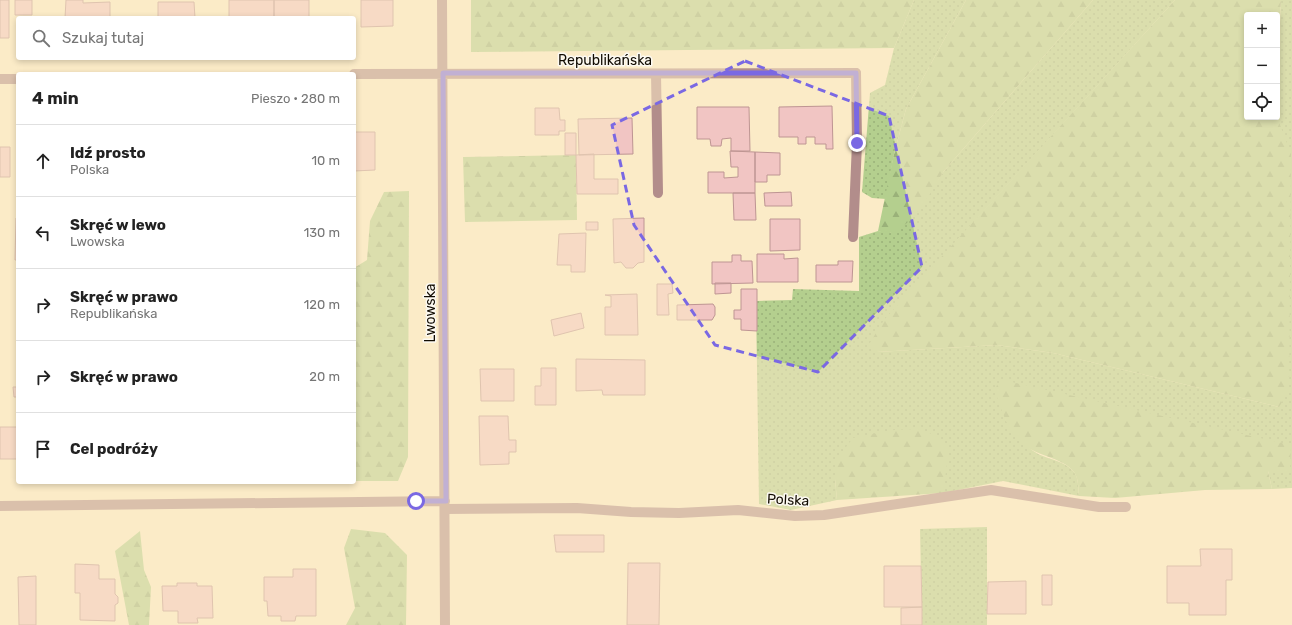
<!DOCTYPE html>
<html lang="pl">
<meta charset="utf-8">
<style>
body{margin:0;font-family:Rubik,sans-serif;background:#f6f6f6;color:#222}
.controls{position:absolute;right:12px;top:12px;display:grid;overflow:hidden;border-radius:4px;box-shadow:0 2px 6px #0003}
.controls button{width:36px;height:36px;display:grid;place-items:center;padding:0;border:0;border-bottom:1px solid #e0e0e0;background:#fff;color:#222;font:20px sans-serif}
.stop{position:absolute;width:12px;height:12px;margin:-9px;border:3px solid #7a68e3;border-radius:50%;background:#fff}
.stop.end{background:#7a68e3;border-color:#fff;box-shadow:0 1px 4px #0008}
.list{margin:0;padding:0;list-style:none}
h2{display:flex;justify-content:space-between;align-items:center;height:52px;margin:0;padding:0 16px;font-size:17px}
h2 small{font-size:13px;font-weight:400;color:#767676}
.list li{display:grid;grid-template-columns:26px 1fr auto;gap:12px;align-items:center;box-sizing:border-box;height:72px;padding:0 16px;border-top:1px solid #e0e0e0}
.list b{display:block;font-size:15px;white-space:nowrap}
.list p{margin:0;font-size:13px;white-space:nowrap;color:#767676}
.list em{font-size:13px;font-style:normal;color:#767676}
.icon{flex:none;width:22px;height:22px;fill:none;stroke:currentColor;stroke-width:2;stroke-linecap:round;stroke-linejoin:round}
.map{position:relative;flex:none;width:1292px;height:625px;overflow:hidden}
.search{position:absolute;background:#fff;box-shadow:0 2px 6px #0003;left:16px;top:16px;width:340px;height:44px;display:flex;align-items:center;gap:10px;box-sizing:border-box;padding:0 14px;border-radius:4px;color:#767676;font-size:15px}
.panel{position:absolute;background:#fff;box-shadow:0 2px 6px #0003;left:16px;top:72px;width:340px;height:412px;border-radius:4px}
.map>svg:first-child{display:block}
.grass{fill:url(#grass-dots)}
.forest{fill:url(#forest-firs)}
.building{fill:#f1c5c3;stroke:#be9593}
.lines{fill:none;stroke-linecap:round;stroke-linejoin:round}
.lane{stroke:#b28d8b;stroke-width:10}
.street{stroke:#b28d8b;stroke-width:10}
.route{stroke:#7a68e3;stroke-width:5}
.marked{fill:none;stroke:#7a68e3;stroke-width:3;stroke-dasharray:8 5;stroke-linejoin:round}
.labels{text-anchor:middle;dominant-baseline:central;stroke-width:3;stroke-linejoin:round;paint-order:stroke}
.street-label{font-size:14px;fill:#120c02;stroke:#fcf9f2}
</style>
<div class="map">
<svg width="1292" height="625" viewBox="0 0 1292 625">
<defs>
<pattern id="grass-dots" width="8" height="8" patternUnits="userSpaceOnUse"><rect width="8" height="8" fill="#b4cf8e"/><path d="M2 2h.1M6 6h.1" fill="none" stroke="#9ab179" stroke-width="1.8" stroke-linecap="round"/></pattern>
<pattern id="forest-firs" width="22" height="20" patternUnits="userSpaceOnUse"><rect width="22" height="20" fill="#b4cf8e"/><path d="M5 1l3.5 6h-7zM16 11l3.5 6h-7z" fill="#9ab179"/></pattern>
</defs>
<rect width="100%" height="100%" fill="#fbebc7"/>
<!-- grass -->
<path class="grass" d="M 914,0 L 966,0 L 906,109 L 894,154 L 886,199 L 872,198 L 862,192 L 870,93 L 885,85 L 894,48 Z
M 1093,0 L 1175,0 L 925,276 L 877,352 L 997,345 L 1053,353 L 1279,407 L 1277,89 C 1282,60 1279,30 1281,0 L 1292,0 L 1292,488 L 1272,489 L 1268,471 L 1005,417 C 1008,427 1025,446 1035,452 C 1047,460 1065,460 1074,472 C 1079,478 1078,489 1079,496 L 1003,481 L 943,493 L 835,479 L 837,500 L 791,510 L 759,504 L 756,301 L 792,300 L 793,289 L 859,291 L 859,237 L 878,231 L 890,233 L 916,212 L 944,171 Z
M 987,527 L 987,625 L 922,625 L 920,529 Z"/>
<!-- forest -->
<path class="forest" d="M 471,0 L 914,0 L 894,48 L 471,52 Z
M 966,0 L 1093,0 L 944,171 C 932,190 913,227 890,233 C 887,234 881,232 878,231 L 894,154 L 906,109 Z
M 1175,0 L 1281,0 C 1279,30 1282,60 1277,89 L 1277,15 L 1247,15 L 1247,117 L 1277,117 L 1291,154 L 1289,391 L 1279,407 L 1053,353 L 997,345 L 877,352 L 868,346 L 884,320 Z
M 576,155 L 577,220 L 465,222 L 463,157 Z
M 409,191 L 408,457 L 398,481 L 354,481 L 354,268 L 367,260 L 370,221 L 384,192 Z
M 1003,380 L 1291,445 L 1290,471 L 1268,471 L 1272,489 L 1205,490 L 1115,498 L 1079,496 C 1078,489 1079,479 1074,472 C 1063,457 1033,456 1019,441 C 1006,427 1001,408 995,391 L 997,385 Z
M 918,429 C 932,433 940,437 949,449 L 943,493 L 837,500 L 835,479 L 837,459 L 853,438 L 894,430 Z
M 351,529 L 385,533 L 407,555 L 406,625 L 346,625 L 355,608 L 344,548 Z
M 140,531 L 144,570 L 151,587 L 149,625 L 129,625 L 115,551 Z"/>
<!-- building -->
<path class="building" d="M 0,0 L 9,0 L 9,38 L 0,38 Z
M 15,0 L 32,0 L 32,15 L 15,15 Z
M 66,0 L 83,0 L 83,3 L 110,2 L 110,18 L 65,18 Z
M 229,0 L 274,0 L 274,18 L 229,18 Z
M 274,0 L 309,0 L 309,18 L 274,18 Z
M 361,0 L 393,0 L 393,26 L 361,27 Z
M 158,2 L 194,2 L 195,18 L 158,18 Z
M 832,106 L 833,149 L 826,149 L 826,144 L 815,144 L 815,137 L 806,137 L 806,144 L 798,144 L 798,137 L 779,137 L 779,107 Z
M 697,107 L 749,107 L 750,151 L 731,151 L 731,138 L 722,139 L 721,146 L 711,146 L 710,139 L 697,139 Z
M 535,108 L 559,108 L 560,120 L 565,120 L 565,131 L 559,131 L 559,135 L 535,135 Z
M 632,118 L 633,154 L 579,155 L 578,119 Z
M 354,132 L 375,132 L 375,170 L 354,171 L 354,175 Z
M 565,133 L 576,133 L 576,155 L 565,155 Z
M 0,147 L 10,147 L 10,177 L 0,177 Z
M 730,151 L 755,152 L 755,193 L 708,193 L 708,172 L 724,172 L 724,178 L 738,177 L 738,167 L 731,167 Z
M 755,152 L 780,153 L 780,175 L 767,175 L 767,182 L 755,182 Z
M 594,154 L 594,179 L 618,179 L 618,194 L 577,194 L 576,155 Z
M 791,192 L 792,206 L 765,206 L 764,193 Z
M 733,193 L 755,193 L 756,220 L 734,220 Z
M 16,218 L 18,218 L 18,260 L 15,260 Z
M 644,218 L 644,262 L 638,263 L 633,268 L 626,268 L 621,262 L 614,263 L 613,219 Z
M 770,219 L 800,219 L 800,250 L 770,251 Z
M 586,222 L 598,222 L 598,230 L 586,230 Z
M 586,233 L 585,272 L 571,272 L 571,265 L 557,265 L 559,234 Z
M 757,254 L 784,254 L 784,259 L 798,258 L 798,282 L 757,282 Z
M 732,255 L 741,255 L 741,261 L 752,261 L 753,283 L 712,284 L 712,262 L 732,262 Z
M 838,261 L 853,261 L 852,282 L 816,282 L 816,265 L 838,265 Z
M 715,283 L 731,283 L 731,293 L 715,294 Z
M 657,284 L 672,284 L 673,293 L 668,294 L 669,315 L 657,315 Z
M 741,289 L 757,289 L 757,331 L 741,330 L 741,319 L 734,319 L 734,310 L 741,310 Z
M 637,294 L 638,335 L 605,335 L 605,307 L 611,307 L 611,296 L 605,295 Z
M 713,304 L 715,307 L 715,315 L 712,320 L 677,320 L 677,305 Z
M 581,313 L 584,328 L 554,336 L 551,320 Z
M 576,359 L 645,360 L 645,395 L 603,395 L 602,390 L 576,391 Z
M 541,368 L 556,368 L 556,405 L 535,405 L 535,386 L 541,386 Z
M 480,369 L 514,369 L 514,401 L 481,401 Z
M 13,387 L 18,387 L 18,397 L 14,397 Z
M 479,416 L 508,416 L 509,440 L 516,440 L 516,452 L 509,452 L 509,464 L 480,465 Z
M 0,427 L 18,427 L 18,459 L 0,459 Z
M 554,535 L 604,535 L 604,552 L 556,552 Z
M 1200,549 L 1232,549 L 1232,580 L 1226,580 L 1226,615 L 1189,615 L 1189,603 L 1167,603 L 1167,566 L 1201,566 Z
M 628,563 L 660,563 L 659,625 L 627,625 Z
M 75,564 L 99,565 L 99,579 L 115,579 L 115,594 L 118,597 L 118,603 L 115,605 L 115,621 L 80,620 L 80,593 L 75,593 Z
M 884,566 L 921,566 L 922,607 L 884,607 Z
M 293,569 L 316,569 L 316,616 L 296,616 L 295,621 L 281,621 L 281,616 L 268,616 L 267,601 L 264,601 L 264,577 L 293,577 Z
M 1042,575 L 1052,575 L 1052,605 L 1042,605 Z
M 36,576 L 36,625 L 19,625 L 18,577 Z
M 1026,581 L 1026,614 L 987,614 L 988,582 Z
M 177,583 L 197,583 L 197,586 L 212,586 L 213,618 L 197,618 L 198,623 L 178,623 L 178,611 L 163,611 L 162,586 L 177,586 Z
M 922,607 L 922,625 L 901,625 L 901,608 Z"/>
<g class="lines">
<!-- lane -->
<path class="lane" d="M 656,74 L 658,193
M 853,237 L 857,143 L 856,73"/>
<!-- street -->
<path class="street" d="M 442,0 L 445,625
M 354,74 L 856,73
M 0,79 L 18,79
M 0,506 L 445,501
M 445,509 L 577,508 L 631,512 L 679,513 L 738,510 L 795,516 L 824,515 L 991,490 L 1099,507 L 1126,507"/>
</g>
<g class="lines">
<!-- route -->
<path class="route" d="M 416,501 L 446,501 L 443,73 L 856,73 L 857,143"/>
</g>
<!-- marked area -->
<path d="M0 0H1292V625H0ZM 745,61 L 889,116 L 922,267 L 818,372 L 715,345 L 634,225 L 612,125 Z" fill="#fbebc7" fill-opacity=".55" fill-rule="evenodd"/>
<path class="marked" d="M 745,61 L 889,116 L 922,267 L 818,372 L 715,345 L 634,225 L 612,125 Z"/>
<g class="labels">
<!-- street labels -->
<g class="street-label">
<text x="605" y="60">Republikańska</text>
<text transform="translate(430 313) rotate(-90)">Lwowska</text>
<text transform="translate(788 500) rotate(3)">Polska</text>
</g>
</g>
</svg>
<div class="controls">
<button>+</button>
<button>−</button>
<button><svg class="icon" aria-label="locate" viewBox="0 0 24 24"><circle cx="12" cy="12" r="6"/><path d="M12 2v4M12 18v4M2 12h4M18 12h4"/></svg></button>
</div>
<div class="stop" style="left:416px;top:501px"></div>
<div class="stop end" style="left:857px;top:143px"></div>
<div class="search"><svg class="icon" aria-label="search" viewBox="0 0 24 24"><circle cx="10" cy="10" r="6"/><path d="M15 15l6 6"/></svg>Szukaj tutaj</div>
<section class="panel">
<h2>4 min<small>Pieszo · 280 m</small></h2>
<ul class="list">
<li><svg class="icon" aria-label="ahead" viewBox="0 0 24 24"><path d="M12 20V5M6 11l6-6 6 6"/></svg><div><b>Idź prosto</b><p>Polska</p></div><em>10 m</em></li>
<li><svg class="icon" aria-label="left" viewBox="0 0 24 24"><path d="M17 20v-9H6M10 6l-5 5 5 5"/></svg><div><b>Skręć w lewo</b><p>Lwowska</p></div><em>130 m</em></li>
<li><svg class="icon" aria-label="right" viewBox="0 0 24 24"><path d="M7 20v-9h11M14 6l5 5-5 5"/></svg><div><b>Skręć w prawo</b><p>Republikańska</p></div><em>120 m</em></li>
<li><svg class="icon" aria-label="right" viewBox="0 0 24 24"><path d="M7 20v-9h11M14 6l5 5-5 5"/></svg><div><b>Skręć w prawo</b></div><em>20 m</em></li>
<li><svg class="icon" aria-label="arrive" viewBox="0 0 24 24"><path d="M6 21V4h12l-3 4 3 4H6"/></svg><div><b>Cel podróży</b></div></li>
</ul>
</section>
</div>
